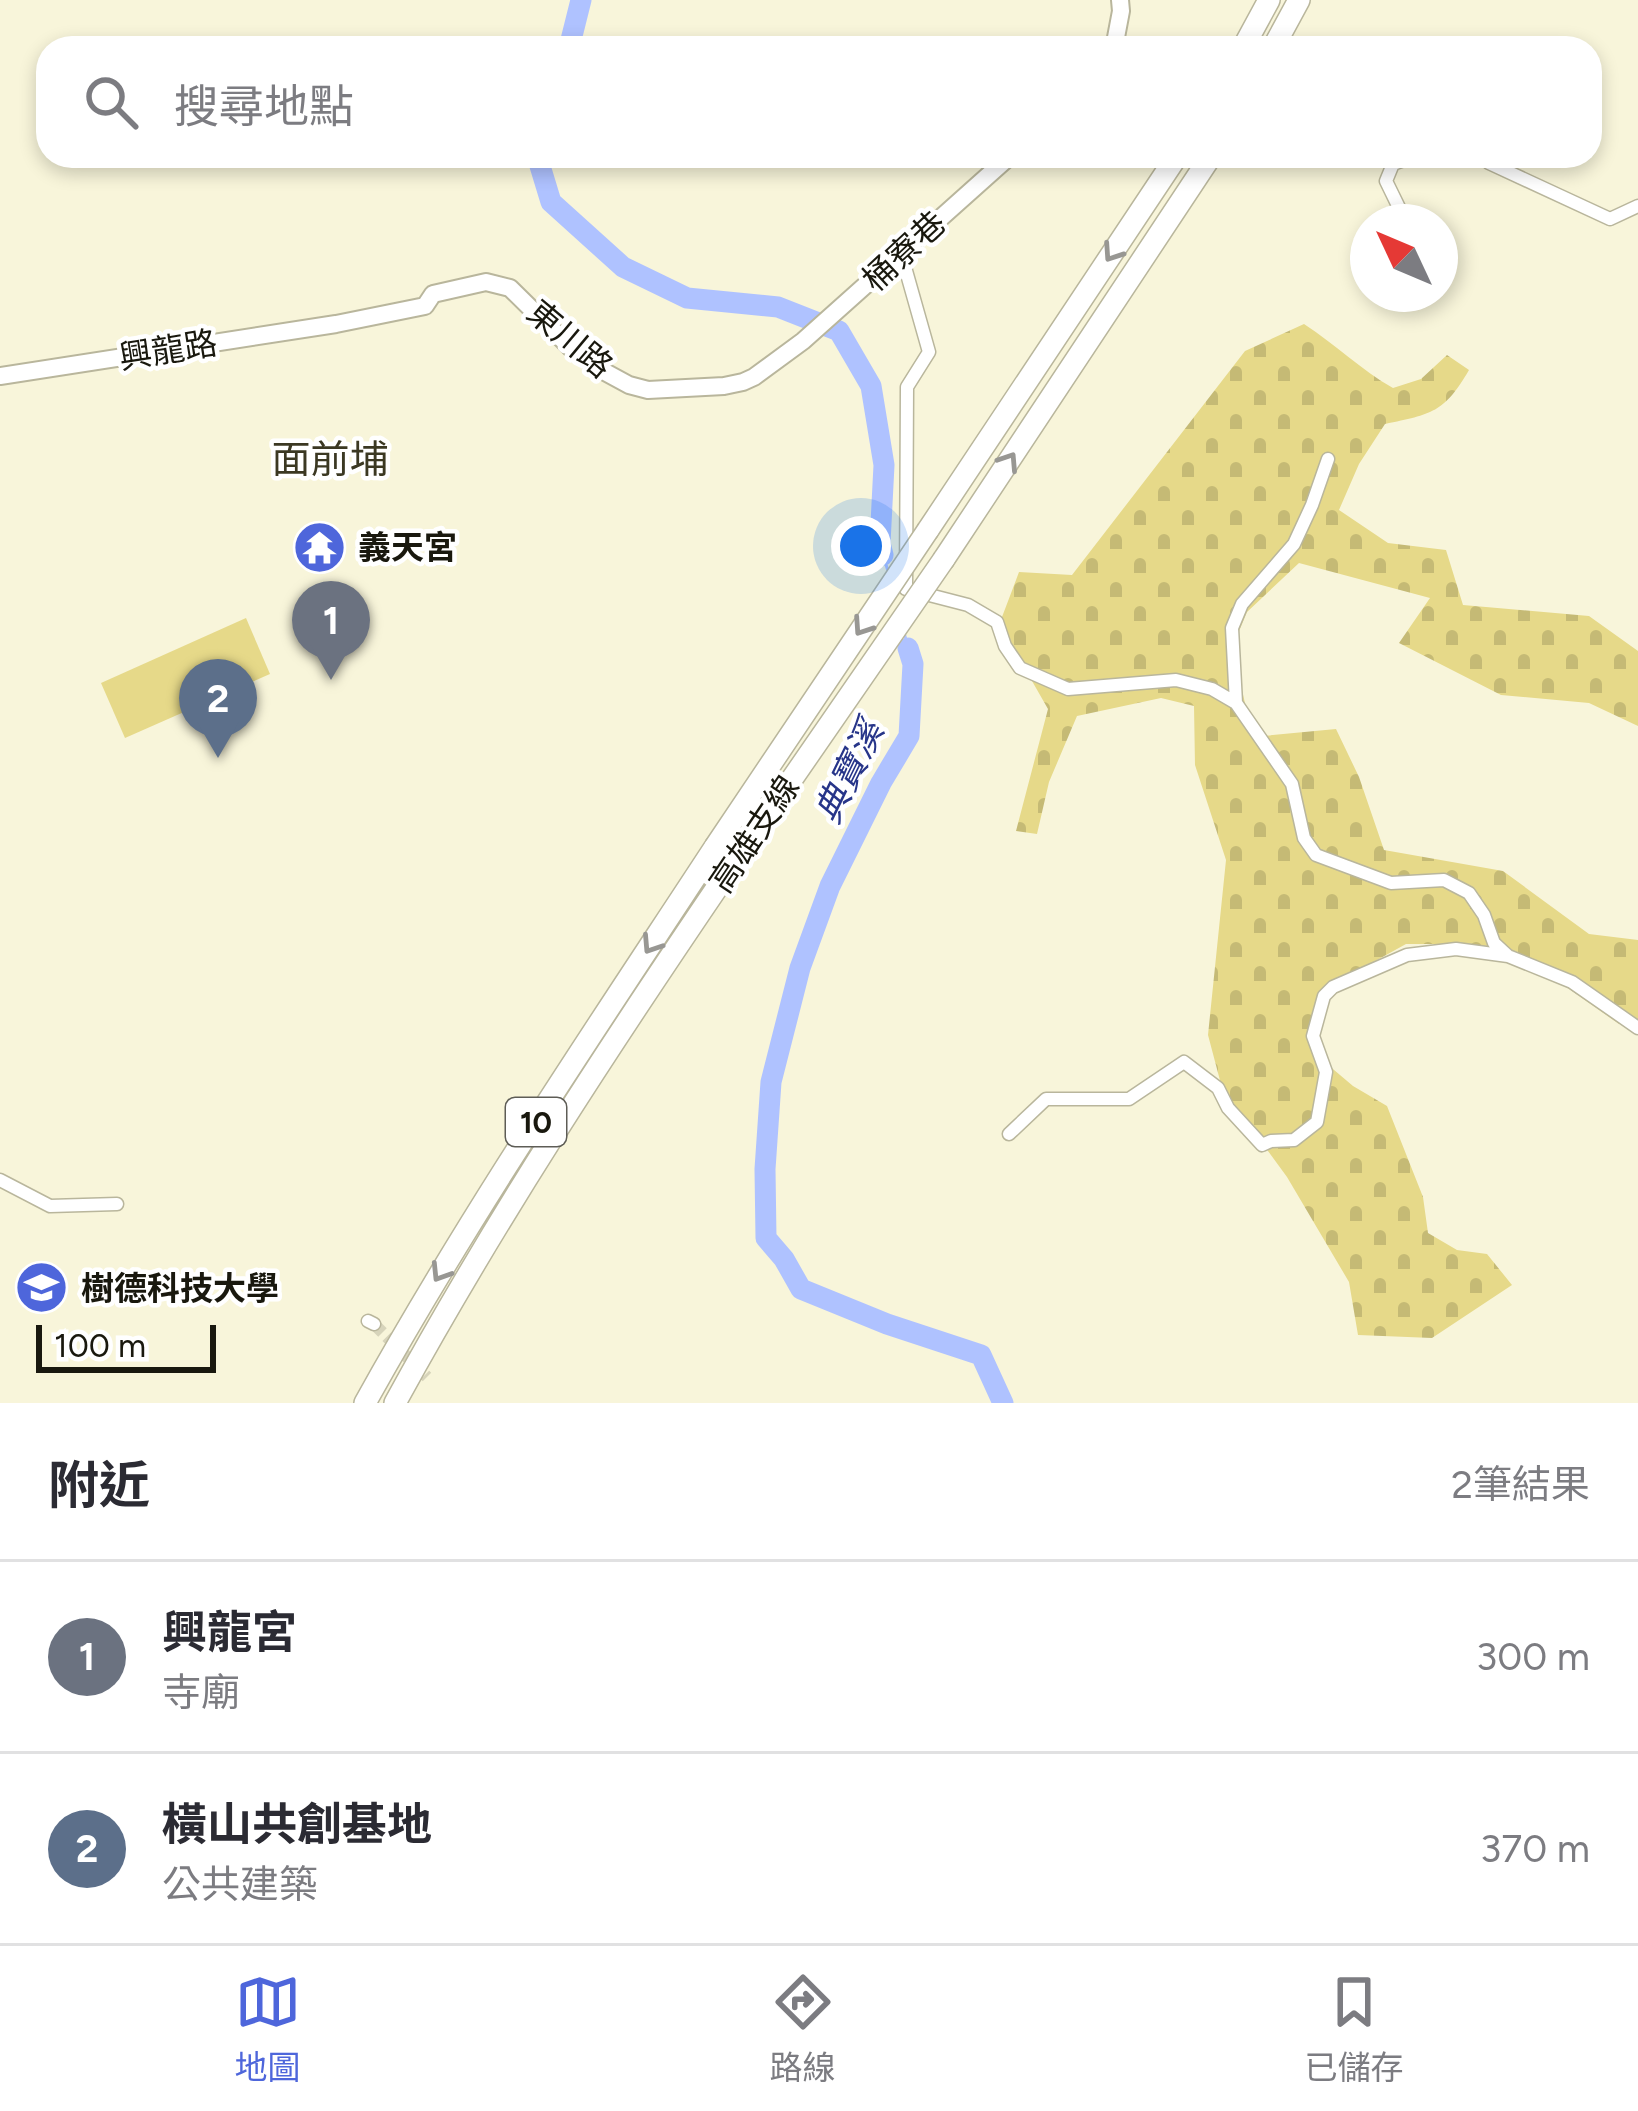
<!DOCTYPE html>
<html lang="zh-TW">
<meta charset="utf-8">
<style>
body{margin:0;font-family:Figtree,"Noto Sans TC",sans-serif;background:#f7f7f7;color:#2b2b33}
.compass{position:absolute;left:1350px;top:204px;width:108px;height:108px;border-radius:50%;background:#fff;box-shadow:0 6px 18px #0003;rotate:314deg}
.scale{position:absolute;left:36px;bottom:30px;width:180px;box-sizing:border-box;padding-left:12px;border:6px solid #19180e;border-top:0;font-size:33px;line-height:42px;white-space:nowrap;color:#19180e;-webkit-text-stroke:9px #fff;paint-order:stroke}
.you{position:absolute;left:861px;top:546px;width:42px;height:42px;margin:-30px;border:9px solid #fff;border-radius:50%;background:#1a73e8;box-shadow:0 0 0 18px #1a73e833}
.badge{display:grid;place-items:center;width:78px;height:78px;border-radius:50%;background:#4e66db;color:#fff;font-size:39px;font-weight:700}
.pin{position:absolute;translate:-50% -99px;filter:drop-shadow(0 3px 6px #0008)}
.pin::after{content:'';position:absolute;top:63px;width:42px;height:36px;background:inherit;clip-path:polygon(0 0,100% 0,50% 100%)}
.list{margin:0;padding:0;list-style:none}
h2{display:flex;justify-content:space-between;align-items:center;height:156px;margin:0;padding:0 48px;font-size:51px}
h2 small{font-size:39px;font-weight:400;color:#7c7c81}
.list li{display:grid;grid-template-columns:78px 1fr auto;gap:36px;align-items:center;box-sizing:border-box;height:192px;padding:0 48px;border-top:3px solid #e1e1e2}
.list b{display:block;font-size:45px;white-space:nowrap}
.list p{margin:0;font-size:39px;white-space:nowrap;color:#7c7c81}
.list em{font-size:39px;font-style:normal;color:#7c7c81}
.icon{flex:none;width:66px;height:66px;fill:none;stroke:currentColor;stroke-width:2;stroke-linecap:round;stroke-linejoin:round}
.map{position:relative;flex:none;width:1638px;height:1403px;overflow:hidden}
.search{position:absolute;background:#fff;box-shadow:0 6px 18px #0003;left:36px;right:36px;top:36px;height:132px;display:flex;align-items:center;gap:30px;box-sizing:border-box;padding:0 42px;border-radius:36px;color:#7c7c81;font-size:45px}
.sheet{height:540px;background:#fff}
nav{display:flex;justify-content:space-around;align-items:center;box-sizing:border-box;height:168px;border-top:3px solid #e1e1e2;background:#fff;font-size:33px;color:#7c7c81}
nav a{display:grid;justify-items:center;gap:6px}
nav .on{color:#4e66db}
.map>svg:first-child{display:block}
.green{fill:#e6d989}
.cemetery{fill:url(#cemetery-stones)}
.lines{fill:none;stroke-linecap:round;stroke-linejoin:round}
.stream{stroke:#afc2ff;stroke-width:3}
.river{stroke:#afc2ff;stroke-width:21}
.street-tunnel{stroke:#d7d4bb;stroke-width:12;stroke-dasharray:12 6;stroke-linecap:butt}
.street-casing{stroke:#b9b69c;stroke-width:15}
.secondary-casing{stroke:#b9b69c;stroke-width:20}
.highway-casing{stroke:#b9b69c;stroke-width:24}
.street{stroke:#fff;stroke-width:12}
.secondary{stroke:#fff;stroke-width:16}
.highway{stroke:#fff;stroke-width:21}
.highway-bridge-casing{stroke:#b9b69c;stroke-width:24;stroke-linecap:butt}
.highway-bridge{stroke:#fff;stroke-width:21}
.oneway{stroke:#989793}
.labels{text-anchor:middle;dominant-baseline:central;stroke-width:9;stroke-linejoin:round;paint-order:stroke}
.shield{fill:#fff;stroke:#5e5d56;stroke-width:3}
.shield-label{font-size:30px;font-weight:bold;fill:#19180e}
.street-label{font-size:33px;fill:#19180e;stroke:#fff}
.poi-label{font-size:33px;font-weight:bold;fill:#19180e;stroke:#fff;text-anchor:start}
.water-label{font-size:36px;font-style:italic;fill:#273589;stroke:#fff}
.quarter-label{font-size:39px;fill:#3b3822;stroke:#fff}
</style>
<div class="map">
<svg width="1638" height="1403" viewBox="0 0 1638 1403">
<defs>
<pattern id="cemetery-stones" width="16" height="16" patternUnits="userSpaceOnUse" patternTransform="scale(3)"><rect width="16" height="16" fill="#e6d989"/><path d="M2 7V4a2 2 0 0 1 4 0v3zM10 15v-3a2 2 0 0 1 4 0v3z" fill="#c5ba75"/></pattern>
</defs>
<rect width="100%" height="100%" fill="#f8f5da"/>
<!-- green -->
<path class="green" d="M 246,618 L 270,674 L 125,738 L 101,683 Z"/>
<!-- cemetery -->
<path class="cemetery" d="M 1304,324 C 1335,344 1361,370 1393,388 L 1421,379 L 1447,355 L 1469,370 C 1444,413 1432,414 1385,424 L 1359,464 L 1339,510 L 1388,543 L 1446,550 L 1463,605 L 1589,616 L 1638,651 L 1638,726 L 1589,703 L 1501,695 L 1399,643 L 1430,598 L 1299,563 L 1247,612 L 1232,648 L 1253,737 L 1336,729 L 1359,777 L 1384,850 L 1503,871 L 1589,934 L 1638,940 L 1638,1025 L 1619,1024 L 1562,984 L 1469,944 L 1406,944 L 1350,975 L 1319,1005 L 1314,1053 L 1353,1086 L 1387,1106 L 1423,1197 L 1428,1233 L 1457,1250 L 1487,1254 L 1512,1285 L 1432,1338 L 1358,1335 L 1349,1282 L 1287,1177 L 1222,1088 L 1208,1035 L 1226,860 L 1195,765 L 1194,706 L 1161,698 L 1077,716 L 1049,782 L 1037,834 L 1016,831 L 1048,709 L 1012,646 L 1002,617 L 1019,572 L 1072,575 L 1245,351 Z"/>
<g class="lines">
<!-- stream -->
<path class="stream" d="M 883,555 L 888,571
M 904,632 L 908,648"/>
<!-- river -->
<path class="river" d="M 569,48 L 581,0
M 537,156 L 551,202 L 623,267 L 687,298 L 778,307 L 839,331 L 871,386 L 884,465 L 880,543 L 883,555
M 908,648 L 913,664 L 909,736 L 881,783 L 830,886 L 800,968 L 771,1082 L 765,1169 L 766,1238 L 784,1259 L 801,1289 L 887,1324 L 981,1355 L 1003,1403"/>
<!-- street-tunnel -->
<path class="street-tunnel" d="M 374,1324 L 427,1377"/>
<defs>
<path id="street" d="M 1483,156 L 1489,163 L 1610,219 L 1638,206
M 1406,222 L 1386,181 L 1393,164 L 1415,156
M 901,253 L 929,352 L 907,387 L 906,589 L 968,605 L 997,622 L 1005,646 L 1020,668 L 1068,689 L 1176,680 L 1212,689 L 1236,703 L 1292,784 L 1304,838 L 1316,855 L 1391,883 L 1444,880 L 1469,893 L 1484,915 L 1494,943 L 1508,956
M 1440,274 L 1442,275
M 1236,703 L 1232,628 L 1242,604 L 1294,544 L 1312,505 L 1328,459
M 1009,1134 L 1046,1099 L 1129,1099 L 1184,1062 L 1218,1088 L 1228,1108 L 1262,1145 L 1271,1141 L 1294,1140 L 1317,1122 L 1326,1072 L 1313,1036 L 1324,996 L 1333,987 L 1407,955 L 1456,949 L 1508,956 L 1572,982 L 1638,1028
M 0,1180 L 50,1206 L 117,1204
M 368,1321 L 374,1324"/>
<path id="secondary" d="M 1114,48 L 1121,11 L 1120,0
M 0,376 L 336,324 L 425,306 L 433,294 L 486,282 L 510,288 L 572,349 L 605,372 L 629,385 L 648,390 L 724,386 L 743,382 L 754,377 L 803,341 L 1010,156"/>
<path id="highway" d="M 1243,48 L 1269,0
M 1273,48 L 1299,0
M 928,530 L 1177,156
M 944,559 L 1211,156
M 365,1403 C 471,1212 595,1030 715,847
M 395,1403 C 495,1220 610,1045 727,873"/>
</defs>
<!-- street casing -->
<use href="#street" class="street-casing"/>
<!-- secondary casing -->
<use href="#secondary" class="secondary-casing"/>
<!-- highway casing -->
<use href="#highway" class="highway-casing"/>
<!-- street -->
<use href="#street" class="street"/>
<!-- secondary -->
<use href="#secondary" class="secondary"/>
<!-- highway -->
<use href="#highway" class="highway"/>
<defs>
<path id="highway-bridge" d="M 715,847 L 928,530
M 727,873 L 944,559"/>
</defs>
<!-- highway-bridge casing -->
<use href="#highway-bridge" class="highway-bridge-casing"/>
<!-- highway-bridge -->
<use href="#highway-bridge" class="highway-bridge"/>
</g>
<!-- one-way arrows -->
<defs><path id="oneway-chevron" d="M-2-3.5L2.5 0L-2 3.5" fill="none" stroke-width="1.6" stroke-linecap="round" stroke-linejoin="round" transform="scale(3)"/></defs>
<g class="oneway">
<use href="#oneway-chevron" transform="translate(1112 253) rotate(124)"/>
<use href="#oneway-chevron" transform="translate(1009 461) rotate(-57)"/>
<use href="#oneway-chevron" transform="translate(862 627) rotate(124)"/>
<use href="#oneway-chevron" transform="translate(651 945) rotate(123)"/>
<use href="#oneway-chevron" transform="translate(440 1273) rotate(122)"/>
</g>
<!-- icons -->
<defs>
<symbol id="temple-disc" viewBox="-11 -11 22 22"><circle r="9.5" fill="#4e66db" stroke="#fff"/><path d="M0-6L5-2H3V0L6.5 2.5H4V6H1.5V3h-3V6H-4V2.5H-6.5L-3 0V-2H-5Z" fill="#fff"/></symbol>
<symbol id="university-disc" viewBox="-11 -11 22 22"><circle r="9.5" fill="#4e66db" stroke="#fff"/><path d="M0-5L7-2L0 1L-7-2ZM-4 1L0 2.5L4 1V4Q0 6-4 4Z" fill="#fff"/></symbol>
</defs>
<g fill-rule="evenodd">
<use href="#temple-disc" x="290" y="518" width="59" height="59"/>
<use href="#university-disc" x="12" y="1258" width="59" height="59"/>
</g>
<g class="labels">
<!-- shield labels -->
<rect class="shield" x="506" y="1098" width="60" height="48" rx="9"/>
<g class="shield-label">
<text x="536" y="1122">10</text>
</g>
<!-- street labels -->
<g class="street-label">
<text transform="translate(904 251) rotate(-43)">桶寮巷</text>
<text transform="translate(570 339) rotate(40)">東川路</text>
<text transform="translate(168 350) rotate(-9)">興龍路</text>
<text transform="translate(754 834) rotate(-56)">高雄支線</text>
</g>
<!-- poi labels -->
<g class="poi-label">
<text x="358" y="547">義天宮</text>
<text x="81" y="1288">樹德科技大學</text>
</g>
<!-- water labels -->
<g class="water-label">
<text transform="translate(849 772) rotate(-64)">典寶溪</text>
</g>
<!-- quarter labels -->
<g class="quarter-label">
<text x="330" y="459">面前埔</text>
</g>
</g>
</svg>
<svg class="compass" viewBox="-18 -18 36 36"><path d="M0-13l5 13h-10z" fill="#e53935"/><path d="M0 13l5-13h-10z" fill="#7c7c81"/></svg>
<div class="scale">100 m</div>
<div class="you"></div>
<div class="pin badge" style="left:331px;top:680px;background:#6b7280">1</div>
<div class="pin badge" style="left:218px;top:758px;background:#5c6f8a">2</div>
<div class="search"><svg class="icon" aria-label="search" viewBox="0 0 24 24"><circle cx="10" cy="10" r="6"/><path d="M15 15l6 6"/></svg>搜尋地點</div>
</div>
<section class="sheet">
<h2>附近<small>2筆結果</small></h2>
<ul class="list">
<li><span class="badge" style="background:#6b7280">1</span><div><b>興龍宮</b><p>寺廟</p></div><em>300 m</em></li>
<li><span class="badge" style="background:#5c6f8a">2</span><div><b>橫山共創基地</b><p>公共建築</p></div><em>370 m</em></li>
</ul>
</section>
<nav>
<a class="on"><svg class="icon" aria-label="map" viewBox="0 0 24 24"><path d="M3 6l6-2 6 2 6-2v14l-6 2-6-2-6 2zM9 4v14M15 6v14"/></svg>地圖</a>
<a><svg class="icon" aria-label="directions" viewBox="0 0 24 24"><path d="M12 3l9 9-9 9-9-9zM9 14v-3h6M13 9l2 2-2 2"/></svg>路線</a>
<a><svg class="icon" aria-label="saved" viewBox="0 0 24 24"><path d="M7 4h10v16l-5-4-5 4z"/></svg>已儲存</a>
</nav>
